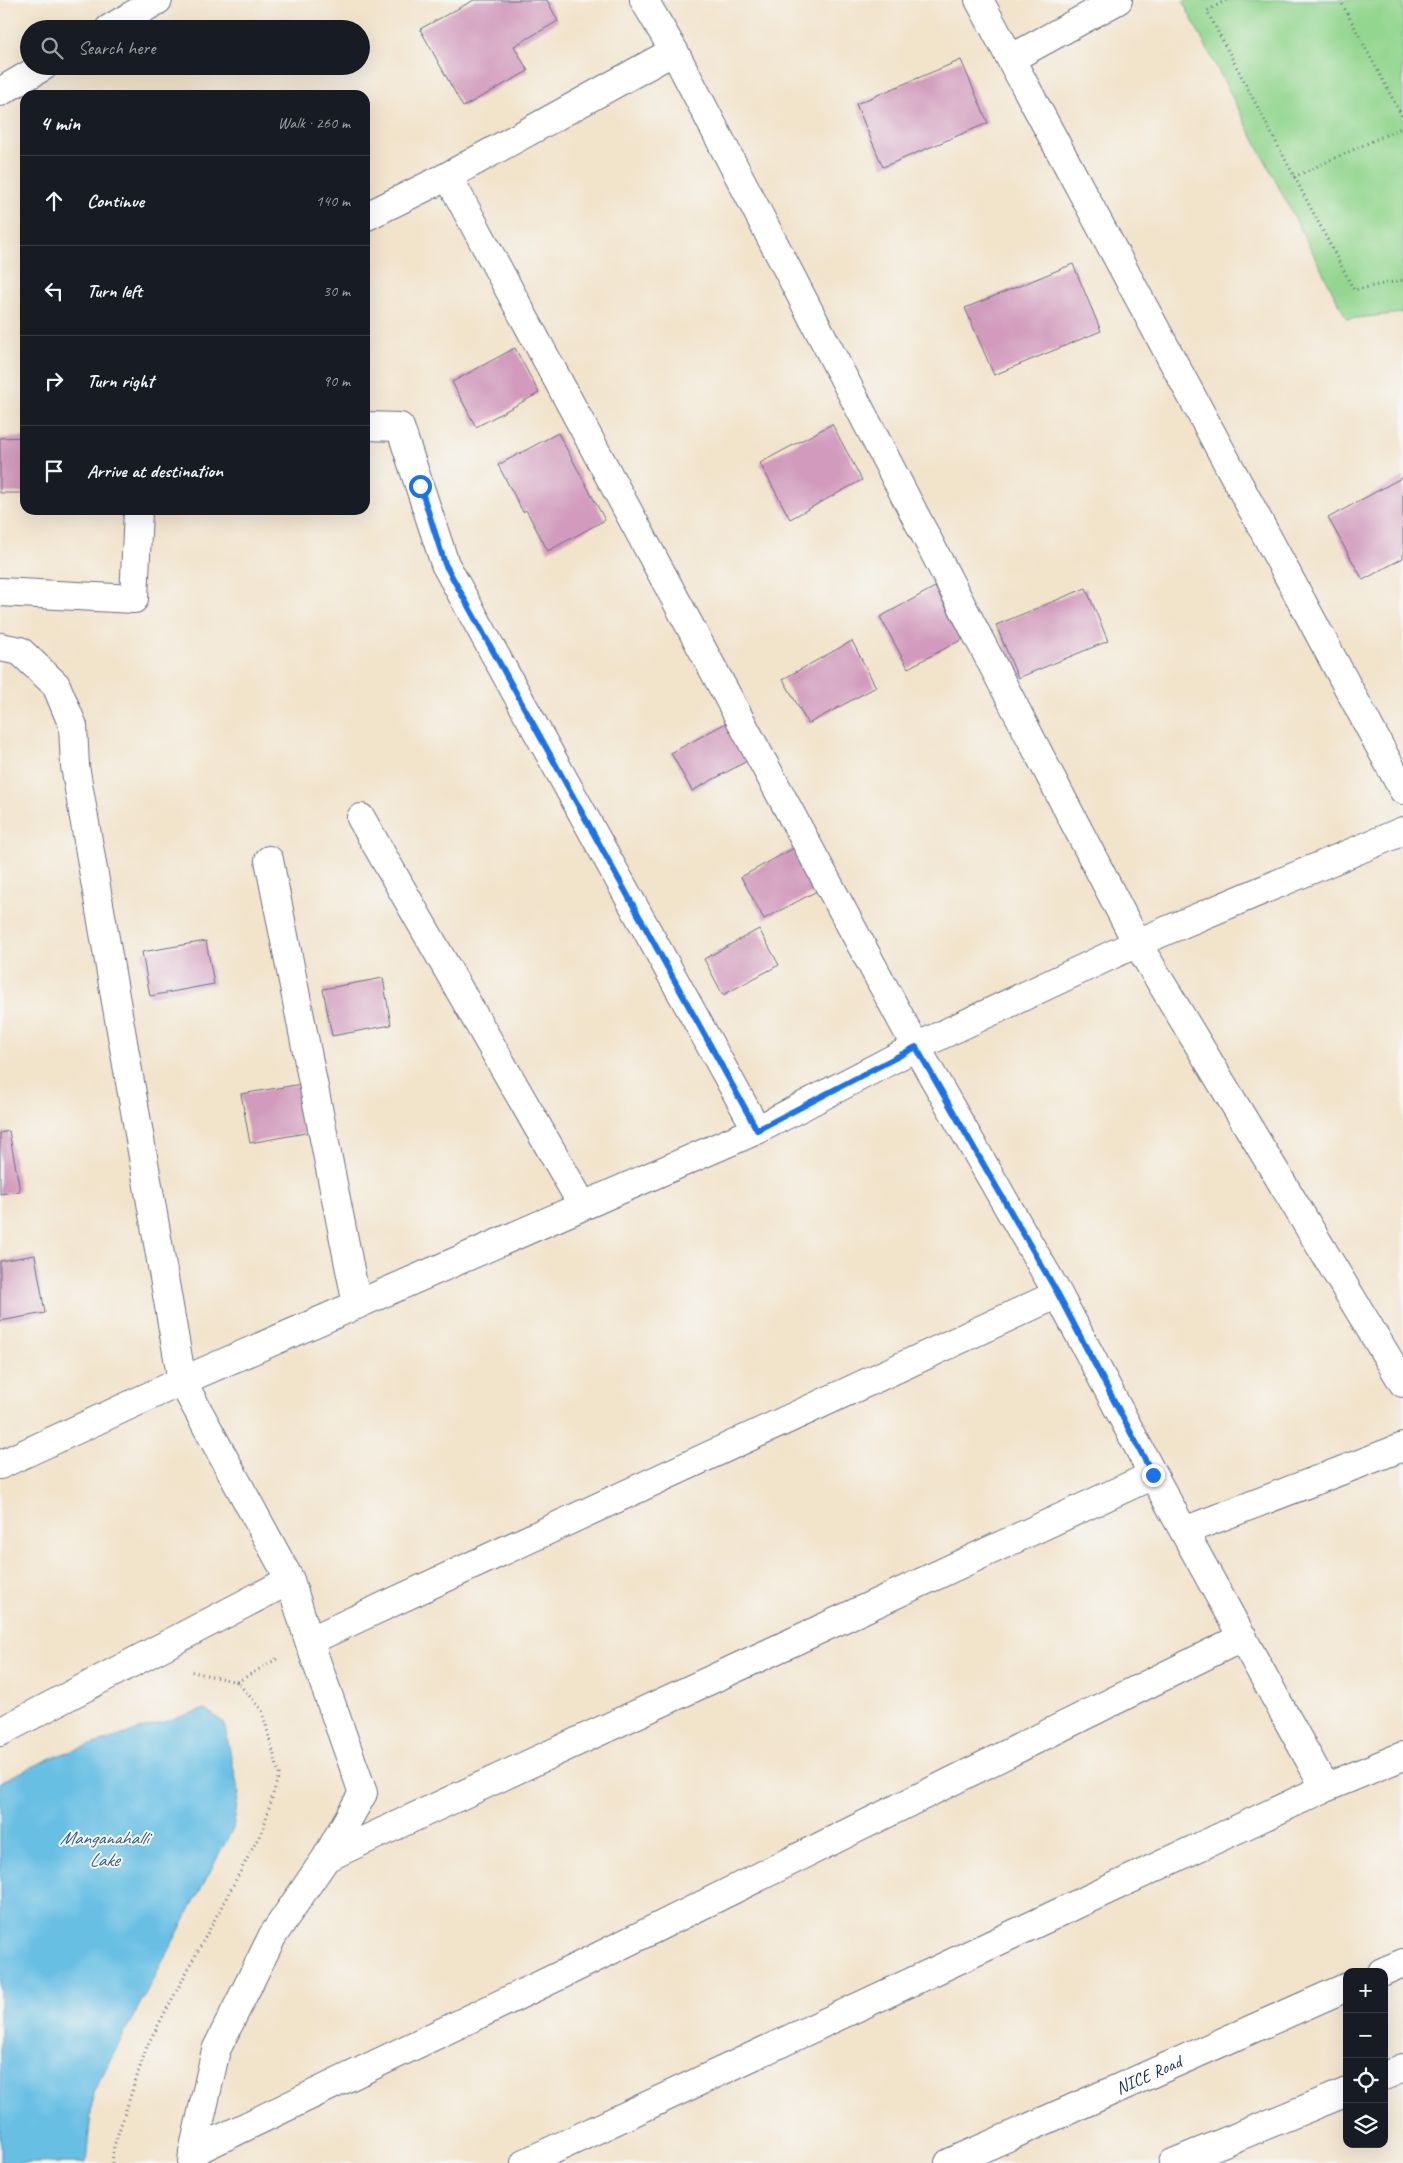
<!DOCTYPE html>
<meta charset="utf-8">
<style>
body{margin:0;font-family:Caveat,sans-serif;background:#20242c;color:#f1f3f6}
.controls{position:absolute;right:15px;bottom:15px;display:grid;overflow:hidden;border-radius:10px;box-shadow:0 5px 20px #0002}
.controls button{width:45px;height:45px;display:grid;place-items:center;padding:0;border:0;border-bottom:1px solid #363941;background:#171b24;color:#f1f3f6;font:25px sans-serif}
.stop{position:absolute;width:15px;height:15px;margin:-11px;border:4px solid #1a73e8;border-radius:50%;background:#fff}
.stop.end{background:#1a73e8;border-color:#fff;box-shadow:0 1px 5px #0008}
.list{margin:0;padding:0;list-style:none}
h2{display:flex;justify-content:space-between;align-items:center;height:65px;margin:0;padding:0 20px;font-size:21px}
h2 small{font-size:16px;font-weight:400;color:#9ea1a6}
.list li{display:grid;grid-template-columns:32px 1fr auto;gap:15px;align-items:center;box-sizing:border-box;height:90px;padding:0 20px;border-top:1px solid #363941}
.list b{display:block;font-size:19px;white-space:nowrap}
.list em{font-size:16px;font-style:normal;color:#9ea1a6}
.icon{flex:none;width:28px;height:28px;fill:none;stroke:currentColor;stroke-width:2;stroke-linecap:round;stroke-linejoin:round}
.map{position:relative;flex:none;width:1403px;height:2163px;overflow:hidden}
.search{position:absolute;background:#171b24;box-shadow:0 5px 20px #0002;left:20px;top:20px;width:350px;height:55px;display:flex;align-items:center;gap:12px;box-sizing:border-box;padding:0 18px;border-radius:28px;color:#9ea1a6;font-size:19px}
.panel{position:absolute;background:#171b24;box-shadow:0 5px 20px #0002;left:20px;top:90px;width:350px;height:425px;border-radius:15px}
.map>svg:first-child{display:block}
.green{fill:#93d68f;stroke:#578276}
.water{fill:#67bfe4;stroke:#4177a1}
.building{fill:#d29bbd}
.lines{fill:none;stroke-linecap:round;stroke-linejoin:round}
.minor-casing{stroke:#666e84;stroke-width:30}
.highway-casing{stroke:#666e84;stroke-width:30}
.path{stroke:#666e84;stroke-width:3;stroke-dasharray:1 4;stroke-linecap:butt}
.minor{stroke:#fff;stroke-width:28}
.highway{stroke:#fff;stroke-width:28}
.route{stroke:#1a73e8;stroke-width:6}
.labels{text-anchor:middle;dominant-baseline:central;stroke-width:4;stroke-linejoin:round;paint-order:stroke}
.street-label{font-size:18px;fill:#1b2f5e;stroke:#f6f6f2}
.water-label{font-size:19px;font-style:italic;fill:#325a86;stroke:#f6f6f2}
</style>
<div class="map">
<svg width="1403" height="2163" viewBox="0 0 1403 2163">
<rect width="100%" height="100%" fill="#f6f6f2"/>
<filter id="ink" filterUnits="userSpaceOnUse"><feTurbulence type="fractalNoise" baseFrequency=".02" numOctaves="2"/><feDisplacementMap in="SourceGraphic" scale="10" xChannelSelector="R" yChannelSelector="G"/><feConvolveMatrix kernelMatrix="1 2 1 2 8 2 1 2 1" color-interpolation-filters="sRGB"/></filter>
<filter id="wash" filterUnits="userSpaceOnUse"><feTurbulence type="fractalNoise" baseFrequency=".0096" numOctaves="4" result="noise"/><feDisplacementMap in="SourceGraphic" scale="20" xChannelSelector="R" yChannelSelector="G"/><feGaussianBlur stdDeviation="1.12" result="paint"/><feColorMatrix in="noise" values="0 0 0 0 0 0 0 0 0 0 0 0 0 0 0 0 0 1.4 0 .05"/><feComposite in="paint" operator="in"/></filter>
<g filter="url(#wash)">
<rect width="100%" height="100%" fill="#f2e3cb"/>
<!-- green -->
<path class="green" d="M 1188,0 L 1403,0 L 1403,313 L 1347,319 L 1183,2 Z"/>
<!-- water -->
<path class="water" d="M 205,1709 L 224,1723 L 239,1793 L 233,1828 L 93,2093 L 86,2163 L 0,2163 L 0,1782 L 53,1757 Z"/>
<g id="blocks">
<!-- building -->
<path class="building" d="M 474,0 L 547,0 L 558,21 L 514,46 L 528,71 L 463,107 L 420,29 Z
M 961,60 L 988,123 L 883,167 L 856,104 Z
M 1073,264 L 1101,331 L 994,375 L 965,308 Z
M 515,348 L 539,393 L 476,427 L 452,382 Z
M 832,424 L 862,480 L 790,519 L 760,463 Z
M 558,433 L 605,520 L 548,551 L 526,510 L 523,512 L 498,465 Z
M 25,437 L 25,493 L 0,493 L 0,438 Z
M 1403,477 L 1403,558 L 1363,580 L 1328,518 Z
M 935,587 L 963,639 L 908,668 L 880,617 Z
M 1086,588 L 1108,641 L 1018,678 L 996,625 Z
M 852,641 L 876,687 L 808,724 L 783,679 Z
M 726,723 L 747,761 L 692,791 L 671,753 Z
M 794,848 L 817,891 L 764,919 L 741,877 Z
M 759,929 L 779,965 L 723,995 L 704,959 Z
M 206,941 L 214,984 L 150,996 L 142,952 Z
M 383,978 L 391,1025 L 332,1036 L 323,989 Z
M 302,1084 L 311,1132 L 250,1143 L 241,1094 Z
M 9,1131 L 20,1191 L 0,1194 L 0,1133 Z
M 35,1255 L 45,1313 L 0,1321 L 0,1261 Z"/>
</g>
</g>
<g filter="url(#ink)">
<use href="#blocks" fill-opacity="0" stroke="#666e84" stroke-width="1"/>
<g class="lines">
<defs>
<path id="minor" d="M 979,0 L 1403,790
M 109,29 L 158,0
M 674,51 L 1137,943 L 1403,1383
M 1012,58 L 1118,0
M 0,92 L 44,66
M 448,176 L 916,1047 L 1058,1294 L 1153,1475 L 1325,1788
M 365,217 L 448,176 L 674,51 L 644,0
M 365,426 L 400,427 L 445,564 L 757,1130
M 0,592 L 134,599 L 138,510
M 0,647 L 20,651 L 56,685 L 73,726 L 75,766 L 182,1381 L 290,1580 L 309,1641 L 363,1793 L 326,1858 L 273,1935 L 216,2050 L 193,2152 L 192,2163
M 361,818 L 583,1206
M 269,860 L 357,1305
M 0,1465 L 182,1381 L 757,1130 L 916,1047 L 1137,943 L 1403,831
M 1184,1531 L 1403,1447
M 309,1641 L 1058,1294
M 0,1732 L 290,1580
M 326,1858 L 1153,1475
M 193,2152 L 567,1972 L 1243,1637
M 525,2163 L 1325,1788 L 1403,1756"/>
<g id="highway">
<path d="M 1382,1972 L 1403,1963"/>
<path d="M 1384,2076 L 1403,2068"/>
<path id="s1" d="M 949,2163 L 1347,1987"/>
<path d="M 1173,2163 L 1347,2092"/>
</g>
</defs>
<!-- minor casing -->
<use href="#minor" class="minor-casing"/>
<!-- highway casing -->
<use href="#highway" class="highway-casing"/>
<!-- path -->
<path class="path" d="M 1226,0 L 1207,11 L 1354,290 L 1403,280
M 1340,0 L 1403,118
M 1294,177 L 1403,127
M 237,1682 L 280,1657
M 112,2163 L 114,2146 L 147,2046 L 263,1829 L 279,1774 L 262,1710 L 237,1682 L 189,1671"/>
<!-- minor -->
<use href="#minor" class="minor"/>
<!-- highway -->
<use href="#highway" class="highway"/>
</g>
</g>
<g class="lines" filter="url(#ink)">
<!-- route -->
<path class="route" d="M 420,486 L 445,564 L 757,1130 L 916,1047 L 1058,1294 L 1153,1475"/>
</g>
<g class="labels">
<!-- street labels -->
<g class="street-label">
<text stroke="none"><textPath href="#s1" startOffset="218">NICE Road</textPath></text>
</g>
<!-- water labels -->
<g class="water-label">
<text x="104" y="1838">Manganahalli<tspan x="104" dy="22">Lake</tspan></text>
</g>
</g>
</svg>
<div class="controls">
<button>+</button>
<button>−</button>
<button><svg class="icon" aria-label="locate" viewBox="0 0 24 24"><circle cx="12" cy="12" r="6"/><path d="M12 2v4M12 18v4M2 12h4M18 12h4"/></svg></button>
<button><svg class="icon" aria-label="layers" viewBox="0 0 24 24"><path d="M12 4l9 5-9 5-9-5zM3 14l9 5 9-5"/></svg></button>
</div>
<div class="stop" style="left:420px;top:486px"></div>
<div class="stop end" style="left:1153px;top:1475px"></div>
<div class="search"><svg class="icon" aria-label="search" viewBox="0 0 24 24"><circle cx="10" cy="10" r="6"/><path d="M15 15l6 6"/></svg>Search here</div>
<section class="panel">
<h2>4 min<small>Walk · 260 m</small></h2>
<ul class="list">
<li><svg class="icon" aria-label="ahead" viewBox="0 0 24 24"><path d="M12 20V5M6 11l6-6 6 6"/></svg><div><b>Continue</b></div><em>140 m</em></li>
<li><svg class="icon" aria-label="left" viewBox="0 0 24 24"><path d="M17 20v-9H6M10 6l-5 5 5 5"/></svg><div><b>Turn left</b></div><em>30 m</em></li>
<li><svg class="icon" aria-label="right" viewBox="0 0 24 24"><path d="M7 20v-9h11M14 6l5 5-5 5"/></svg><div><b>Turn right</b></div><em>90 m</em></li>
<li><svg class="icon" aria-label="arrive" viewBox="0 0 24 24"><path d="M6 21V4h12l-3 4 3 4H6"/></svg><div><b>Arrive at destination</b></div></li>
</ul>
</section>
</div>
